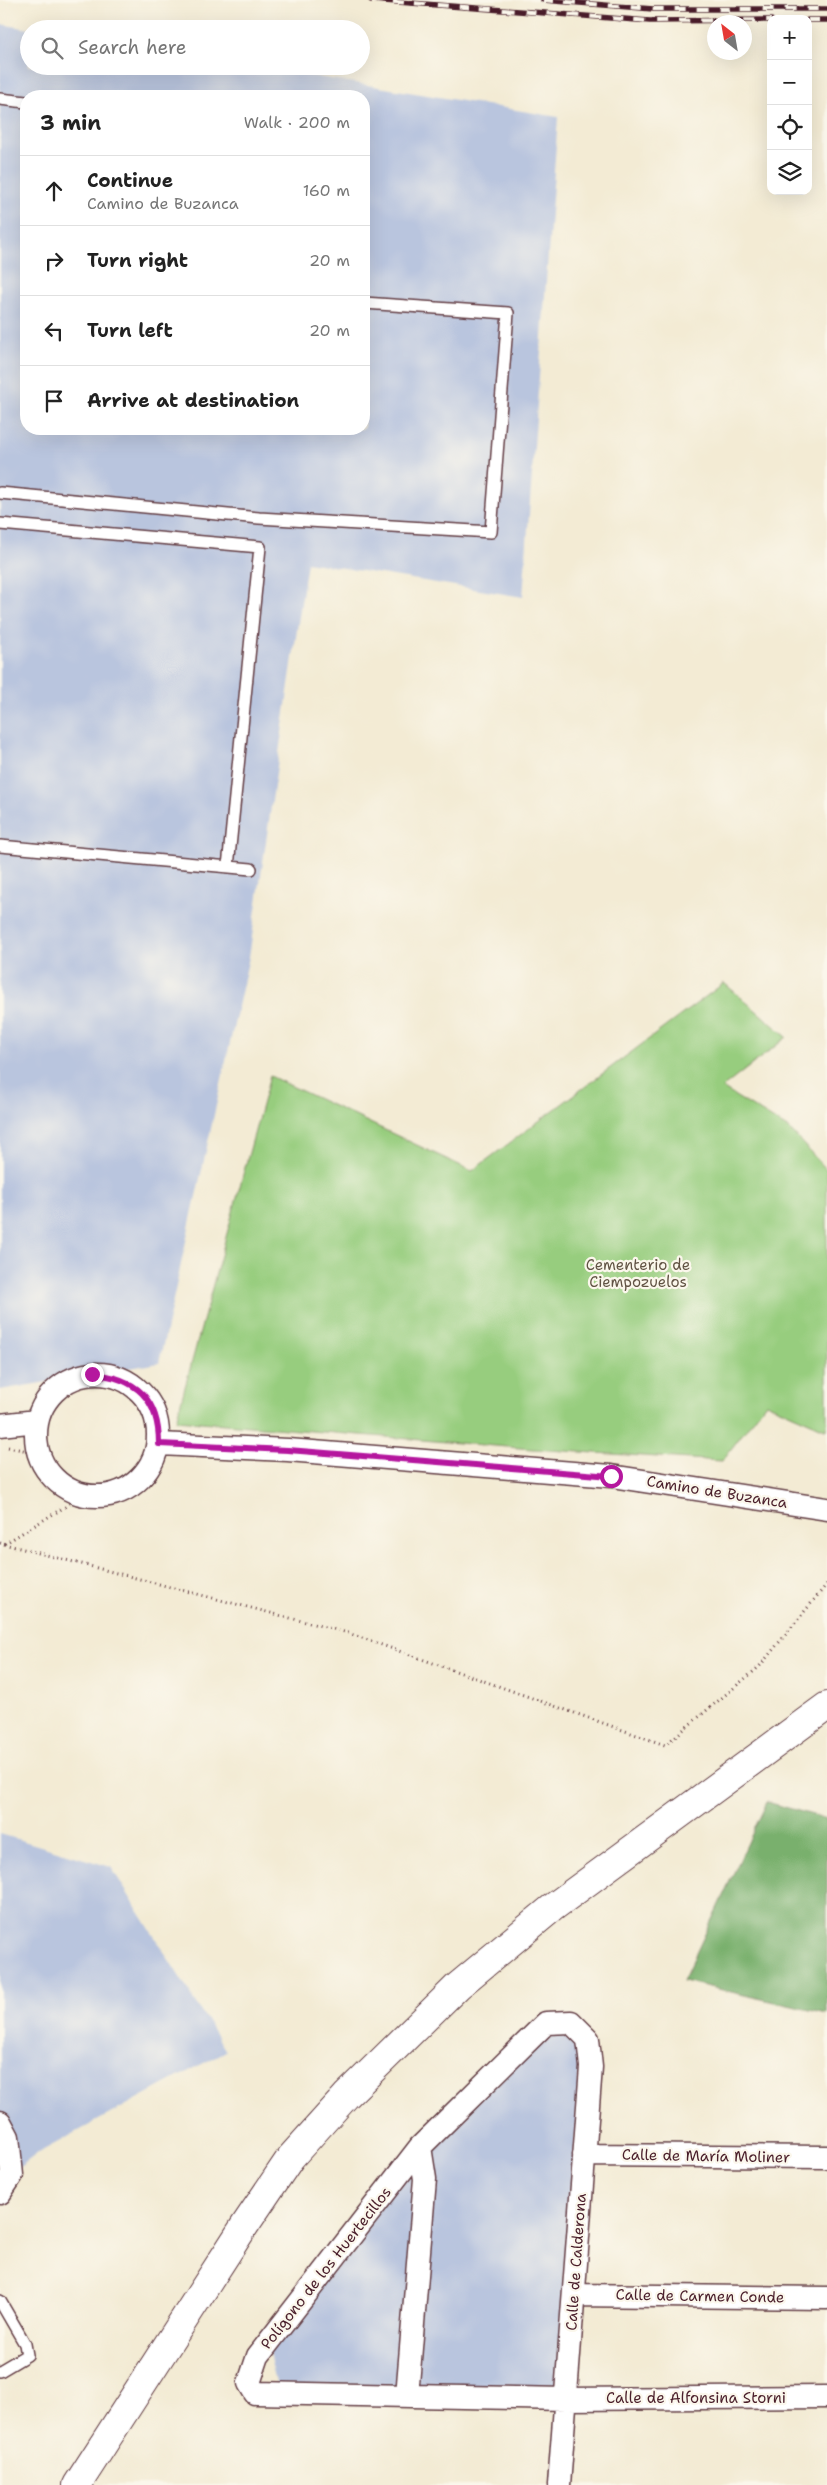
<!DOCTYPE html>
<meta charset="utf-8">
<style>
body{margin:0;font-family:"Shantell Sans",sans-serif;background:#f6f6f6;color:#222}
.controls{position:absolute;right:15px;top:15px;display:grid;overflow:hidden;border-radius:10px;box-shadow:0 5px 20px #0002}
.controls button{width:45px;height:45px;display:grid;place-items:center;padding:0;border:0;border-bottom:1px solid #e0e0e0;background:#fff;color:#222;font:25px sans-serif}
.compass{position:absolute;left:707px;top:15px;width:45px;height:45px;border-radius:50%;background:#fff;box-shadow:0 5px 20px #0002;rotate:329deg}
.stop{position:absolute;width:15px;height:15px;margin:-11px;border:4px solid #b5179e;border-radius:50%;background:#fff}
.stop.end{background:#b5179e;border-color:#fff;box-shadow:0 1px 5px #0008}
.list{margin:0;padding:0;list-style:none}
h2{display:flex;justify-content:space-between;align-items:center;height:65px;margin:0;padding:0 20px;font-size:21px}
h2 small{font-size:16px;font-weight:400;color:#767676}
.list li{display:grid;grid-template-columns:32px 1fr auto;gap:15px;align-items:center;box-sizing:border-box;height:70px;padding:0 20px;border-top:1px solid #e0e0e0}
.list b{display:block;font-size:19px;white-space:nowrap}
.list p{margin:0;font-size:16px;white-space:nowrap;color:#767676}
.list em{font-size:16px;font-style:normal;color:#767676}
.icon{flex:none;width:28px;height:28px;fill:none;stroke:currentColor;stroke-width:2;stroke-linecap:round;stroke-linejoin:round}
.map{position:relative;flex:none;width:827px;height:2485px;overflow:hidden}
.search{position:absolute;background:#fff;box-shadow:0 5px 20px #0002;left:20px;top:20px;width:350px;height:55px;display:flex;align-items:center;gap:12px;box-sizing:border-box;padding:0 18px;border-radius:28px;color:#767676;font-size:19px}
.panel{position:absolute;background:#fff;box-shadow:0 5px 20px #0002;left:20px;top:90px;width:350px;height:345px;border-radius:20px}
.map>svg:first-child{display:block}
.industrial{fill:#b9c5de;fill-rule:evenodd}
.green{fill:#97cd7e;stroke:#707654}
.forest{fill:#79b06d;stroke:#62684c}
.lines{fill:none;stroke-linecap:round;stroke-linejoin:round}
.service-casing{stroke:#633e44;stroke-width:14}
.minor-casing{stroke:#633e44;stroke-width:25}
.primary-casing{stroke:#633e44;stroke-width:30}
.path{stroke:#633e44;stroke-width:3;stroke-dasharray:1 4;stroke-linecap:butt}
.service{stroke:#fff;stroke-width:11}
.minor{stroke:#fff;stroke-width:22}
.primary{stroke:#fff;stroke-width:28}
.rail-casing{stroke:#4a1f2b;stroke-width:5.5}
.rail{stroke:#fbf7ec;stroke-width:4;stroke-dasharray:11;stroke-linecap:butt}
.route{stroke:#b5179e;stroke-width:6}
.labels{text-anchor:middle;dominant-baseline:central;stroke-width:4.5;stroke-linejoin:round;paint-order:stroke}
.park-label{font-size:15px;fill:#615344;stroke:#fbf7ec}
.street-label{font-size:15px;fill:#4a1f2b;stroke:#fbf7ec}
</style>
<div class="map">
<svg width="827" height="2485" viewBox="0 0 827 2485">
<rect width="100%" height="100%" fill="#fbf7ec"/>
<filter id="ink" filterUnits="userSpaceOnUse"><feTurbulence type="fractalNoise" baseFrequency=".02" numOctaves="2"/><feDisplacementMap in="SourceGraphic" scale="10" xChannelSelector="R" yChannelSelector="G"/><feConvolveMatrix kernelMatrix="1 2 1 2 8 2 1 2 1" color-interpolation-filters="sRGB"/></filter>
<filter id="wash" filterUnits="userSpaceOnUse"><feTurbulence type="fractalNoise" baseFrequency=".0096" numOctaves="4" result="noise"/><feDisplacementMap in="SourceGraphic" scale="20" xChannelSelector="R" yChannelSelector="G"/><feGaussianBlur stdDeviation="1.12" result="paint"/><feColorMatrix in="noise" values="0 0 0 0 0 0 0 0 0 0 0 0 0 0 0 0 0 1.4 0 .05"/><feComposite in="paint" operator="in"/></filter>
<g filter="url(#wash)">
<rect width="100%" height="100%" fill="#f3ebd4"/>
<!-- industrial -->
<path class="industrial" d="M 0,24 L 29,29 L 29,66 L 253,66 L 558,117 L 523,597 L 307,562 L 249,957 L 159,1363 L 0,1390 ZM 26,96 L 364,96 L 364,429 L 26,429 Z
M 0,1834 L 111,1867 L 226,2051 L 38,2153 L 0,2182 Z
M 564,2028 L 581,2042 L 561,2388 L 277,2387 L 268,2349 L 390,2190 L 525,2045 Z"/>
<!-- green -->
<path class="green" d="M 724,983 L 787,1037 L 722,1088 L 789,1129 L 827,1170 L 827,1430 L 766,1403 L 722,1461 L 532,1449 L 176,1420 L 270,1076 L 472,1171 Z"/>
<!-- forest -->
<path class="forest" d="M 767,1802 L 827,1819 L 827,2014 L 683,1981 Z"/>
</g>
<g filter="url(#ink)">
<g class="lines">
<defs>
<path id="service" d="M 0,99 L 26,102
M 0,493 L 259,518 L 491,532 L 508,313 L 364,303
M 0,524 L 260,547 L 228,867
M 0,846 L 251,869
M 0,2301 L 25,2344 L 27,2355 L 0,2371"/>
<path id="minor" d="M36 1435a61 61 0 1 1 122 0a61 61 0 1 1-122 0Z
M 0,1425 L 37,1421
M 159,1444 L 288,1450 L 611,1476 L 827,1509
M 0,2122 L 8,2137 L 12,2175 L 0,2193
M 584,2155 L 827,2157
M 574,2295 L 827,2298
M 407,2396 L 425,2179 L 420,2147
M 559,2485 L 591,2067 L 588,2039 L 571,2022 L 546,2023 L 420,2147 L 258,2356 L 249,2383 L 255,2393 L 566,2399 L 827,2397"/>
<path id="primary" d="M 77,2485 L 245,2225 L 291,2157 L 346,2096 L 458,1986 L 552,1908 L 827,1706"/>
</defs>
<!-- service casing -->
<use href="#service" class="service-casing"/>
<!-- minor casing -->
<use href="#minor" class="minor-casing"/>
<!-- primary casing -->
<use href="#primary" class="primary-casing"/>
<!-- path -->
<path class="path" d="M 8,1447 L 38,1453
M 0,1543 L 4,1544 L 83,1496
M 4,1544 L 348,1633 L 665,1745 L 759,1667 L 827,1584"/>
<!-- service -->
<use href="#service" class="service"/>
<!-- minor -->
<use href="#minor" class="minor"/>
<!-- primary -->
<use href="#primary" class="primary"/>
<defs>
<path id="rail" d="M 371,0 L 650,21 L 771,20
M 543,0 L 653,9 L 827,9
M 808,20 L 827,20"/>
</defs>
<!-- rail casing -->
<use href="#rail" class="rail-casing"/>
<!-- rail -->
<use href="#rail" class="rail"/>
</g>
</g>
<g class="lines" filter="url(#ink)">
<!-- route -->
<path class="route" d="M 92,1374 C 136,1377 159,1399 159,1444 L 288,1450 L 611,1476"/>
</g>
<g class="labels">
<!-- park labels -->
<g class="park-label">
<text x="638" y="1265">Cementerio de<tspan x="638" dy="17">Ciempozuelos</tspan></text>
</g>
<!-- street labels -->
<g class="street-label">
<text transform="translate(717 1492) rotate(9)">Camino de Buzanca</text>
<text transform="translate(706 2156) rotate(1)">Calle de María Moliner</text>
<text transform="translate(576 2262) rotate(-86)">Calle de Calderona</text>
<text transform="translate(326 2268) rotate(-52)">Polígono de los Huertecillos</text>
<text transform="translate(700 2296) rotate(1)">Calle de Carmen Conde</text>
<text x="696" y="2398">Calle de Alfonsina Storni</text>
</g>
</g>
</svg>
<div class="controls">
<button>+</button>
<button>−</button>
<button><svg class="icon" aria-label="locate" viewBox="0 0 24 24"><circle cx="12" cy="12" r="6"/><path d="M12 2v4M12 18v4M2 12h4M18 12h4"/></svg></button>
<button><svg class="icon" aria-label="layers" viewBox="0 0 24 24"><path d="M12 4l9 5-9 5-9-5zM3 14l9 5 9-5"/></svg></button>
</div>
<svg class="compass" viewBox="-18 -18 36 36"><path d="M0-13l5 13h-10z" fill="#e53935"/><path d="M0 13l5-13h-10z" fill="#767676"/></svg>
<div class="stop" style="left:611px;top:1476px"></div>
<div class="stop end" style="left:92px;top:1374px"></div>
<div class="search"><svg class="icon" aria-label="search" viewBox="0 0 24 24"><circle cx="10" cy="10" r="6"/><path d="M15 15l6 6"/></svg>Search here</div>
<section class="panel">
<h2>3 min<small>Walk · 200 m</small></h2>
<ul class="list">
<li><svg class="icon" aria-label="ahead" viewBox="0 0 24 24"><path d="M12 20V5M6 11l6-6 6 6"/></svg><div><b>Continue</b><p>Camino de Buzanca</p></div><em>160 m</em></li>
<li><svg class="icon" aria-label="right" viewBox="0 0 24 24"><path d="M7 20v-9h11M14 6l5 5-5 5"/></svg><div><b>Turn right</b></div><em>20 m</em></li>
<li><svg class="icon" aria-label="left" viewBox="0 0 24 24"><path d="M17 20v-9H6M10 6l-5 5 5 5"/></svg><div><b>Turn left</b></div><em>20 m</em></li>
<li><svg class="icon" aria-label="arrive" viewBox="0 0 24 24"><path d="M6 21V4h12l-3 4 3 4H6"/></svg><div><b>Arrive at destination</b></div></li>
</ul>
</section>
</div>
